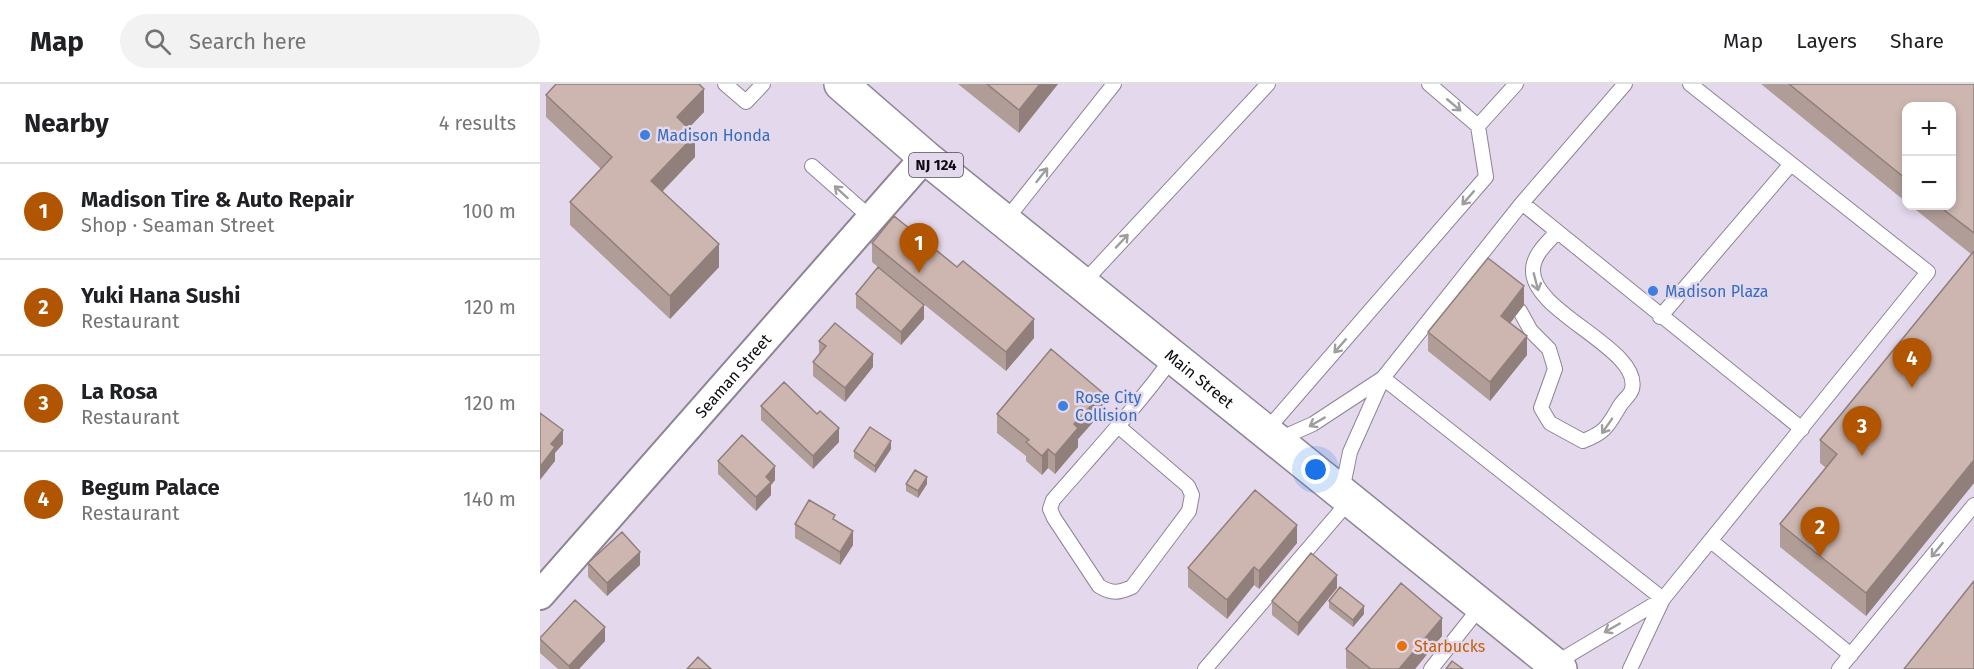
<!DOCTYPE html>
<meta charset="utf-8">
<style>
body{margin:0;font-family:"Fira Sans",sans-serif;background:#f2f2f2;color:#202124}
.controls{position:absolute;right:18px;top:18px;display:grid;overflow:hidden;border-radius:12px;box-shadow:0 3px 9px #0003}
.controls button{width:54px;height:54px;display:grid;place-items:center;padding:0;border:0;border-bottom:2px solid #e0e0e0;background:#fff;color:#202124;font:30px sans-serif}
.you{position:absolute;left:776px;top:386px;width:21px;height:21px;margin:-15px;border:4px solid #fff;border-radius:50%;background:#1a73e8;box-shadow:0 0 0 9px #1a73e833}
.badge{display:grid;place-items:center;width:39px;height:39px;border-radius:50%;background:#b25500;color:#fff;font-size:20px;font-weight:700}
.pin{position:absolute;translate:-50% -50px;filter:drop-shadow(0 2px 3px #0008)}
.pin::after{content:'';position:absolute;top:32px;width:21px;height:18px;background:inherit;clip-path:polygon(0 0,100% 0,50% 100%)}
.list{margin:0;padding:0;list-style:none}
h2{display:flex;justify-content:space-between;align-items:center;height:78px;margin:0;padding:0 24px;font-size:26px}
h2 small{font-size:20px;font-weight:400;color:#757577}
.list li{display:grid;grid-template-columns:39px 1fr auto;gap:18px;align-items:center;box-sizing:border-box;height:96px;padding:0 24px;border-top:2px solid #e0e0e0}
.list b{display:block;font-size:22px;white-space:nowrap}
.list p{margin:0;font-size:20px;white-space:nowrap;color:#757577}
.list em{font-size:20px;font-style:normal;color:#757577}
.icon{flex:none;width:33px;height:33px;fill:none;stroke:currentColor;stroke-width:2;stroke-linecap:round;stroke-linejoin:round}
.map{position:relative;flex:none;width:1434px;height:585px;overflow:hidden}
header{display:flex;align-items:center;gap:36px;box-sizing:border-box;height:84px;padding:0 30px;background:#fff;border-bottom:2px solid #e0e0e0}
header strong{font-size:28px}
nav{display:flex;gap:33px;margin-inline-start:auto;font-size:21px}
.search{width:420px;height:54px;background:#f2f2f2;display:flex;align-items:center;gap:15px;box-sizing:border-box;padding:0 21px;border-radius:33px;color:#757577;font-size:22px}
main{display:flex}
aside{flex:1;background:#fff}
.map>svg:first-child{display:block}
.lines{fill:none;stroke-linecap:round;stroke-linejoin:round}
.lane-casing{stroke:#8e8495;stroke-width:16}
.street-casing{stroke:#8e8495;stroke-width:32}
.primary-casing{stroke:#8e8495;stroke-width:36}
.lane{stroke:#fff;stroke-width:14}
.street{stroke:#fff;stroke-width:28}
.primary{stroke:#fff;stroke-width:33}
.wall{fill:#b09d97}
.shaded-wall{fill:#907f7b}
.building{fill:#cdb6b0;stroke:#907f7b;stroke-width:1.5}
.oneway{stroke:#9f9da0}
.shop-dot{fill:#3f7fe0;stroke:#e4d9ec;stroke-width:2}
.food-dot{fill:#e8710a;stroke:#e4d9ec;stroke-width:2}
.labels{text-anchor:middle;dominant-baseline:central;stroke-width:5;stroke-linejoin:round;paint-order:stroke}
.shield{fill:#e4d9ec;stroke:#4e4953;stroke-width:1.5}
.shield-label{font-size:15px;font-weight:bold;fill:#0e0b11}
.shop-label{font-size:16px;fill:#366cbe;stroke:#e4d9ec;text-anchor:start}
.street-label{font-size:16px;fill:#0e0b11;stroke:#e4d9ec}
.food-label{font-size:16px;fill:#c56008;stroke:#e4d9ec;text-anchor:start}
</style>
<header>
<strong>Map</strong>
<div class="search"><svg class="icon" aria-label="search" viewBox="0 0 24 24"><circle cx="10" cy="10" r="6"/><path d="M15 15l6 6"/></svg>Search here</div>
<nav><a>Map</a><a>Layers</a><a>Share</a></nav>
</header>
<main>
<aside>
<h2>Nearby<small>4 results</small></h2>
<ul class="list">
<li><span class="badge">1</span><div><b>Madison Tire &amp; Auto Repair</b><p>Shop · Seaman Street</p></div><em>100 m</em></li>
<li><span class="badge">2</span><div><b>Yuki Hana Sushi</b><p>Restaurant</p></div><em>120 m</em></li>
<li><span class="badge">3</span><div><b>La Rosa</b><p>Restaurant</p></div><em>120 m</em></li>
<li><span class="badge">4</span><div><b>Begum Palace</b><p>Restaurant</p></div><em>140 m</em></li>
</ul>
</aside>
<div class="map">
<svg width="1434" height="585" viewBox="0 0 1434 585">
<rect width="100%" height="100%" fill="#e4d9ec"/>
<g class="lines">
<defs>
<path id="lane" d="M 185,0 L 206,18 L 223,0
M 938,42 L 976,0
M 272,82 L 331,134
M 982,119 L 1262,345
M 465,137 L 574,0
M 543,199 L 728,0
M 980,227 L 991,247 L 1009,265 L 1015,285 L 1001,324 L 1010,339 L 1043,357 C 1067,348 1068,341 1081,320 C 1084,316 1091,310 1092,305 C 1102,265 991,228 993,186 C 993,171 1007,159 1017,148
M 1120,233 L 1250,81
M 843,294 L 1123,515 L 1388,188 L 1150,0
M 578,342 L 648,402 L 652,411 L 649,427 L 592,503 C 579,509 572,510 559,502 L 514,434 L 510,425 L 513,416 C 554,369 597,323 633,273
M 725,348 L 946,93 L 938,42 L 889,0
M 737,356 L 773,340 L 843,294
M 802,407 L 810,368 L 843,294 L 982,119 L 1085,0
M 1171,457 L 1311,571
M 1014,580 L 1123,515
M 665,585 L 810,416
M 891,585 L 941,522
M 1090,585 L 1123,515
M 1299,585 L 1434,421"/>
<g id="street">
<path id="s1" d="M 0,511 L 385,73"/>
</g>
<g id="primary">
<path id="s2" d="M 301,0 L 385,73 L 1020,585"/>
</g>
</defs>
<!-- lane casing -->
<use href="#lane" class="lane-casing"/>
<!-- street casing -->
<use href="#street" class="street-casing"/>
<!-- primary casing -->
<use href="#primary" class="primary-casing"/>
<!-- lane -->
<use href="#lane" class="lane"/>
<!-- street -->
<use href="#street" class="street"/>
<!-- primary -->
<use href="#primary" class="primary"/>
</g>
<!-- wall -->
<path class="wall" d="M 418,0 L 518,0 L 479,49 Z
M 1221,0 L 1434,0 L 1434,399 L 1326,532 L 1240,463 L 1240,440 L 1286,384 L 1280,379 L 1280,356 L 1431,170 L 1371,122 L 1412,122 L 1366,22 L 1366,118 Z
M 6,11 L 164,28 L 149,44 L 155,73 L 123,107 L 179,183 L 130,235 L 30,141 L 30,118 L 61,85 L 6,33 Z
M 332,159 L 494,254 L 466,287 L 332,178 Z
M 316,210 L 384,235 L 361,261 L 316,224 Z
M 984,221 L 970,239 L 987,271 L 950,317 L 888,267 L 888,248 Z
M 279,257 L 333,283 L 305,318 L 273,292 L 273,278 L 279,270 Z
M 221,322 L 299,358 L 273,385 L 221,336 Z
M 563,327 L 538,355 L 538,363 L 515,390 L 508,384 L 502,391 L 486,377 L 486,372 L 457,349 L 457,330 Z
M 351,365 L 335,389 L 314,374 L 314,367 Z
M 178,377 L 235,396 L 231,401 L 231,411 L 216,427 L 178,390 Z
M 366,400 L 387,400 L 378,414 L 366,407 Z
M 255,440 L 313,461 L 300,481 L 255,454 Z
M 757,459 L 719,505 L 714,501 L 687,535 L 648,503 L 648,484 Z
M 48,479 L 100,481 L 67,512 L 48,493 Z
M 797,504 L 758,552 L 732,531 L 732,517 Z
M 789,517 L 824,530 L 813,543 L 789,524 Z
M 902,552 L 875,585 L 808,585 L 806,584 L 806,565 Z
M 0,554 L 65,557 L 39,585 L 18,585 L 0,569 Z"/>
<!-- shaded-wall -->
<path class="shaded-wall" d="M 500,0 L 518,0 L 479,49 L 479,26 Z
M 164,5 L 164,28 L 137,56 L 137,33 Z
M 155,51 L 155,73 L 111,119 L 111,97 Z
M 179,160 L 179,183 L 130,235 L 130,212 Z
M 984,202 L 984,221 L 961,251 L 961,232 Z
M 384,221 L 384,235 L 361,261 L 361,248 Z
M 494,235 L 494,254 L 466,287 L 466,268 Z
M 987,252 L 987,271 L 950,317 L 950,298 Z
M 333,270 L 333,283 L 305,318 L 305,304 Z
M 563,309 L 563,327 L 538,355 L 538,363 L 515,390 L 515,371 L 534,340 Z
M 299,344 L 299,358 L 273,385 L 273,372 Z
M 23,346 L 23,360 L 15,369 L 15,377 L 0,396 L 0,383 L 11,360 Z
M 351,357 L 351,365 L 335,389 L 335,382 Z
M 508,365 L 508,384 L 502,391 L 502,372 Z
M 1434,376 L 1434,399 L 1326,532 L 1326,509 Z
M 235,382 L 235,396 L 231,401 L 231,411 L 216,427 L 216,413 L 226,393 Z
M 387,393 L 387,400 L 378,414 L 378,407 Z
M 757,441 L 757,459 L 719,505 L 719,487 Z
M 313,447 L 313,461 L 300,481 L 300,468 Z
M 100,468 L 100,481 L 67,512 L 67,499 Z
M 714,483 L 714,501 L 687,535 L 687,516 Z
M 797,491 L 797,504 L 758,552 L 758,539 Z
M 824,522 L 824,530 L 813,543 L 813,536 Z
M 902,534 L 902,552 L 875,585 L 859,585 Z
M 65,543 L 65,557 L 39,585 L 29,585 L 29,582 Z"/>
<!-- building -->
<path class="building" d="M 16,0 L 159,0 L 164,5 L 137,33 L 155,51 L 111,97 L 179,160 L 130,212 L 30,118 L 72,73 L 6,11 Z
M 447,0 L 500,0 L 479,26 Z
M 1249,0 L 1434,0 L 1434,149 L 1399,122 L 1412,122 L 1412,22 L 1366,22 L 1366,95 Z
M 354,132 L 417,183 L 423,177 L 494,235 L 466,268 L 332,159 Z
M 1434,167 L 1434,376 L 1326,509 L 1240,440 L 1297,370 L 1280,356 Z
M 948,174 L 984,202 L 961,232 L 987,252 L 950,298 L 888,248 Z
M 338,183 L 384,221 L 361,248 L 316,210 Z
M 295,239 L 333,270 L 305,304 L 273,278 L 286,262 L 279,257 Z
M 511,265 L 563,309 L 534,340 L 538,344 L 515,371 L 508,365 L 502,372 L 486,358 L 489,356 L 457,330 Z
M 244,298 L 277,330 L 280,327 L 299,344 L 273,372 L 221,322 Z
M 0,329 L 23,346 L 11,360 L 15,363 L 0,383 Z
M 330,343 L 351,357 L 335,382 L 314,367 Z
M 202,351 L 235,382 L 226,393 L 231,398 L 216,413 L 178,377 Z
M 375,386 L 387,393 L 378,407 L 366,400 Z
M 715,406 L 757,441 L 719,487 L 714,483 L 687,516 L 648,484 Z
M 269,416 L 295,431 L 293,435 L 313,447 L 300,468 L 255,440 Z
M 82,448 L 100,468 L 67,499 L 48,479 Z
M 771,469 L 797,491 L 758,539 L 732,517 Z
M 1434,497 L 1434,585 L 1364,585 Z
M 861,499 L 902,534 L 859,585 L 831,585 L 806,565 Z
M 800,503 L 824,522 L 813,536 L 789,517 Z
M 35,516 L 65,543 L 29,582 L 0,555 L 0,554 Z
M 158,573 L 171,585 L 147,585 Z
M 912,577 L 923,585 L 906,585 Z"/>
<!-- one-way arrows -->
<defs><path id="oneway-shaft" d="M-6 0H5M1.5-3L5.5 0L1.5 3" fill="none" stroke-width="1.6" stroke-linecap="round" stroke-linejoin="round" transform="scale(1.5)"/></defs>
<g class="oneway">
<use href="#oneway-shaft" transform="translate(914 21) rotate(40)"/>
<use href="#oneway-shaft" transform="translate(502 91) rotate(-52)"/>
<use href="#oneway-shaft" transform="translate(301 108) rotate(-138)"/>
<use href="#oneway-shaft" transform="translate(928 114) rotate(131)"/>
<use href="#oneway-shaft" transform="translate(582 157) rotate(-47)"/>
<use href="#oneway-shaft" transform="translate(996 198) rotate(75)"/>
<use href="#oneway-shaft" transform="translate(800 262) rotate(131)"/>
<use href="#oneway-shaft" transform="translate(777 338) rotate(150)"/>
<use href="#oneway-shaft" transform="translate(1067 342) rotate(125)"/>
<use href="#oneway-shaft" transform="translate(1397 466) rotate(129)"/>
<use href="#oneway-shaft" transform="translate(1072 544) rotate(150)"/>
</g>
<!-- markers -->
<g class="shop-dot">
<circle cx="105" cy="51" r="6"/>
<circle cx="1113" cy="207" r="6"/>
<circle cx="523" cy="322" r="6"/>
</g>
<circle class="food-dot" cx="862" cy="562" r="6"/>
<g class="labels">
<!-- shield labels -->
<rect class="shield" x="369" y="69" width="54" height="24" rx="4.5"/>
<g class="shield-label">
<text x="396" y="81">NJ 124</text>
</g>
<!-- shop labels -->
<g class="shop-label">
<text x="117" y="51">Madison Honda</text>
<text x="1125" y="207">Madison Plaza</text>
<text x="535" y="313">Rose City<tspan x="535" dy="18">Collision</tspan></text>
</g>
<!-- street labels -->
<g class="street-label">
<text stroke="none"><textPath href="#s1" startOffset="292">Seaman Street</textPath></text>
<text stroke="none"><textPath href="#s2" startOffset="464">Main Street</textPath></text>
</g>
<!-- food labels -->
<g class="food-label">
<text x="874" y="562">Starbucks</text>
</g>
</g>
</svg>
<div class="controls">
<button>+</button>
<button>−</button>
</div>
<div class="you"></div>
<div class="pin badge" style="left:379px;top:189px">1</div>
<div class="pin badge" style="left:1280px;top:473px">2</div>
<div class="pin badge" style="left:1322px;top:372px">3</div>
<div class="pin badge" style="left:1372px;top:304px">4</div>
</div>
</main>
